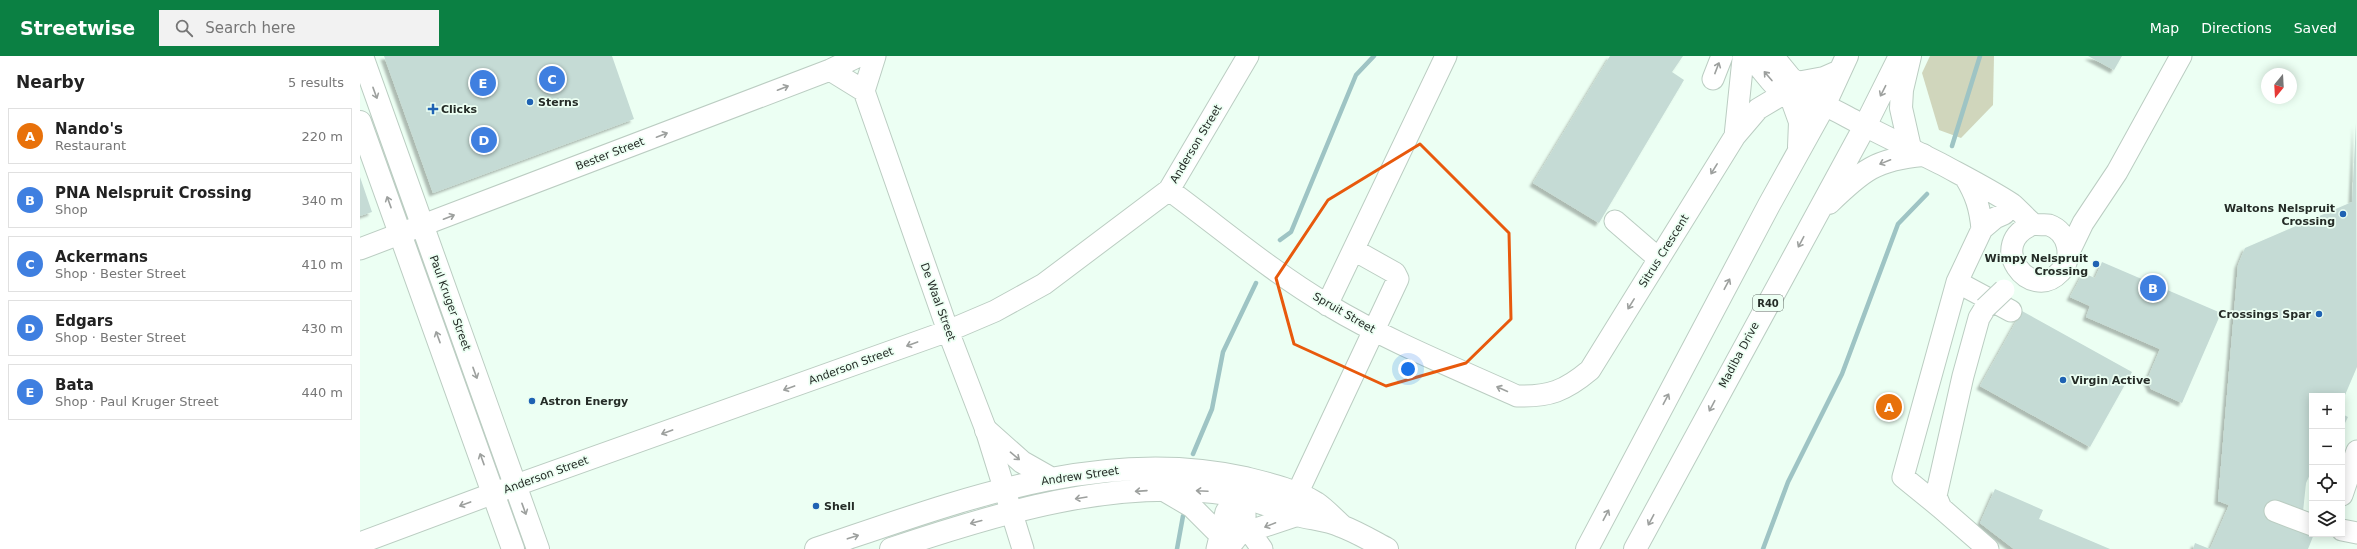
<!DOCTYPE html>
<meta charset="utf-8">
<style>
body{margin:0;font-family:"DejaVu Sans",sans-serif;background:#f2f2f2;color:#222}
.controls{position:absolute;right:12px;bottom:12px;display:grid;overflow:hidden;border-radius:0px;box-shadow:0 2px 10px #0003}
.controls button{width:36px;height:36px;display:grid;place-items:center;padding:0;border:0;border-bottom:1px solid #e0e0e0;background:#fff;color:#222;font:20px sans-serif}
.compass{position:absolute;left:1901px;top:12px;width:36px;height:36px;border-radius:50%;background:#fff;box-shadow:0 2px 10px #0003;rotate:198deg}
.you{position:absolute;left:1048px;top:313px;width:14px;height:14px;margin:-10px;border:3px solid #fff;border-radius:50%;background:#1a73e8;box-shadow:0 0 0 6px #1a73e833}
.badge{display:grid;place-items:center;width:26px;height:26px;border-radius:50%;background:#0b8043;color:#fff;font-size:13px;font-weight:700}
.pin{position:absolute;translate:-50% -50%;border:2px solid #fff;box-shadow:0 1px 4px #0006}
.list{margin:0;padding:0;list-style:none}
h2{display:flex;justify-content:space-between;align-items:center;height:52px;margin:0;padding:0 16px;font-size:17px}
h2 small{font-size:13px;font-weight:400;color:#767676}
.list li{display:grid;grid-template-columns:26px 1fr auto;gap:12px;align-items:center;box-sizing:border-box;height:56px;margin:0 8px 8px;padding:0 8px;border:1px solid #e0e0e0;border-radius:0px}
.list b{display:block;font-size:15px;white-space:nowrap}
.list p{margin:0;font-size:13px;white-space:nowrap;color:#767676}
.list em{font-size:13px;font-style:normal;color:#767676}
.icon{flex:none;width:22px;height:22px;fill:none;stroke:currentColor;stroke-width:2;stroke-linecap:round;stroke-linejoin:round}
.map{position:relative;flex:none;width:1997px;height:493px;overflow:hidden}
header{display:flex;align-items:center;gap:24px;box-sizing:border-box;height:56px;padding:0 20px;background:#0b8043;color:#fff}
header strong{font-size:19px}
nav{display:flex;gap:22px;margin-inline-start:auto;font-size:14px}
.search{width:280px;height:36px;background:#f2f2f2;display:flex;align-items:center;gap:10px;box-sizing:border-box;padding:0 14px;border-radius:0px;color:#767676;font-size:15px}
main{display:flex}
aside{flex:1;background:#fff}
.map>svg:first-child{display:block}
.green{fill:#d0d6bc}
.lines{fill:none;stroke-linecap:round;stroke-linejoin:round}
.stream{stroke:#9ec4c4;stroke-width:4.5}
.building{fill:#c5dbd5;filter:url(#shadow)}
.minor-casing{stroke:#bbcdc2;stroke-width:23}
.major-casing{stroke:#bbcdc2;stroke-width:24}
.minor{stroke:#fff;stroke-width:21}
.major{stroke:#fff;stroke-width:22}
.minor-bridge-casing{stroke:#bbcdc2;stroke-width:23;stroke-linecap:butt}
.minor-bridge{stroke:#fff;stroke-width:21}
.oneway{stroke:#9da09e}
.marked{fill:none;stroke:#e8590c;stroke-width:3;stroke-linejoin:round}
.poi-dot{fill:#1f62b3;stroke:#ecfff3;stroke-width:1.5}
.labels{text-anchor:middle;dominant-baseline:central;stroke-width:3.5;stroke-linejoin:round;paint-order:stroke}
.shield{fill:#ecfff3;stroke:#616b64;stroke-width:1}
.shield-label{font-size:10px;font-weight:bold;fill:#252c27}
.poi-label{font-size:11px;font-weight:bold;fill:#252c27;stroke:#ecfff3;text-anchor:start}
.street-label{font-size:11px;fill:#252c27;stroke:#ecfff3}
</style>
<header>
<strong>Streetwise</strong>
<div class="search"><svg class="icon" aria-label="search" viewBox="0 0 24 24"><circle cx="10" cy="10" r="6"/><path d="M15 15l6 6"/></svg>Search here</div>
<nav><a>Map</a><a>Directions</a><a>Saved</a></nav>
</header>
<main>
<aside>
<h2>Nearby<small>5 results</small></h2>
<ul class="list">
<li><span class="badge" style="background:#e8710a">A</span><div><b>Nando's</b><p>Restaurant</p></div><em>220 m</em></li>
<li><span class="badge" style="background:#3f7fe0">B</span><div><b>PNA Nelspruit Crossing</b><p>Shop</p></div><em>340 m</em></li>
<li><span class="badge" style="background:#3f7fe0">C</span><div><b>Ackermans</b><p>Shop · Bester Street</p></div><em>410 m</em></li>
<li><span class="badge" style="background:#3f7fe0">D</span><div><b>Edgars</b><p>Shop · Bester Street</p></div><em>430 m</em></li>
<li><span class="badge" style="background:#3f7fe0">E</span><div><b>Bata</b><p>Shop · Paul Kruger Street</p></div><em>440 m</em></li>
</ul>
</aside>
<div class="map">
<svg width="1997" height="493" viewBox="0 0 1997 493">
<defs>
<filter id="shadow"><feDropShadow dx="-3.5" dy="3.5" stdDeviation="1" flood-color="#0004"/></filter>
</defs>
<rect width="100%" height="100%" fill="#ecfff3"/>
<!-- green -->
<path class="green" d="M 1570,0 L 1634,0 L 1633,49 L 1601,82 L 1579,74 L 1562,17 Z"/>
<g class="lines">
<!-- stream -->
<path class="stream" d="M 1592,90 L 1620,0
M 920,184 L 931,176 L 996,19 L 1014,0
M 833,398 L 852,353 L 863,296 L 896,227
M 817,493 L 823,460
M 1403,493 L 1428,426 L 1482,318 L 1538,168 L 1567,138"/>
</g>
<!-- building -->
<path class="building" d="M 24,0 L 252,0 L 274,63 L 73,137 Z
M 1250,0 L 1323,0 L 1312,16 L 1324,24 L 1239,167 L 1173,127 Z
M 1728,0 L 1762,0 L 1754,14 Z
M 1996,67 L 1997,311 L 1982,346 L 1982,340 L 1952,340 L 1952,414 L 1946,427 L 1943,456 L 1916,445 L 1910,459 L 1954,478 L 1948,493 L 1850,493 L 1869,449 L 1858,445 L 1878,209 L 1885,192 L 1992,146 Z
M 0,121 L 12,156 L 0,160 Z
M 1742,206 L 1861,257 L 1822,347 L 1791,333 L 1787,324 L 1800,293 L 1726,261 L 1730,250 L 1710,241 L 1723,217 L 1735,222 Z
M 1662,255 L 1772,316 L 1730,391 L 1620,330 Z
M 1982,358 L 1988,361 L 1982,373 Z
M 1635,433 L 1683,454 L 1679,463 L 1750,493 L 1654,493 L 1620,467 Z
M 1835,487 L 1850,493 L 1833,493 Z"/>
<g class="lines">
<defs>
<path id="minor" d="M 1413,0 L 1431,22 L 1452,35
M 1392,3 C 1402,13 1413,31 1425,39 C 1431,42 1442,49 1449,50 C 1454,50 1460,49 1465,50 C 1476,54 1487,61 1497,66 C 1525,80 1553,94 1581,108 C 1605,121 1629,133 1652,148 C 1659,154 1665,161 1672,167 C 1676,170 1684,168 1689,169 C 1709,176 1714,202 1700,216 C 1670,248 1624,187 1674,168
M 470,14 L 504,35 L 588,275 L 626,374 L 663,493
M 1353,23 L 1362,0
M 504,35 L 515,0
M 1375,80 L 1398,53 L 1423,38
M 1605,121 C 1616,139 1620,152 1622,173
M 809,134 C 862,173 912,216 968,249 C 1028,285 1093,311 1157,340 C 1189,341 1205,335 1230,314 L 1375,80 L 1383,3
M 1255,165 L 1299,203
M 0,193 L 470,14 L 499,0
M 1709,196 L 1723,167 L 1757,116 L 1821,0
M 1597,226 L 1651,255
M 967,249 L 1086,0
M 1625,252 L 1619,262 L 1603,320 L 1576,440 L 1581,452 L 1628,493
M 803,434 L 832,451 L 859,478
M 937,438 L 1038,223 L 1035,217 L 994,194
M 1982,439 L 1997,395
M 1581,452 L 1543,421 L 1597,226 L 1622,173 L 1635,162 L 1644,158
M 1915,455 L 1952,469
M 1982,474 L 1997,477
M 890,476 L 902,493
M 881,478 L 938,459
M 0,487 L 134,437 L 588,275 L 635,255 L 684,228 L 809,134 L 888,0
M 857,493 L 866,456 L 871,448 L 893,435
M 866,493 C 889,473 891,454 873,429"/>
<path id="major" d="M 2,0 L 178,493
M 1550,0 L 1542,34 L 1541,52 L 1550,92
M 1437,27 L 1464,22 L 1480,15
M 1431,41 L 1440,66 L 1439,91
M 0,66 L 153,493
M 1469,147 C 1502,115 1516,103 1563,99
M 626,374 L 662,406 L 692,423
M 456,493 C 593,447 739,389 885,422 C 909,428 935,434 956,447 C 965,453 973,462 981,469
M 531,493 C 638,457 755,421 868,438 C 892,442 914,452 937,459 C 952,463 968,464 981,470 C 997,476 1012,485 1027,493
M 1227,493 L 1409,149 L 1464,50 L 1487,0
M 1275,493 L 1505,70 L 1540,0"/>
</defs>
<!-- minor casing -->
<use href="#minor" class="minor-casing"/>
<!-- major casing -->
<use href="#major" class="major-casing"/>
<!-- minor -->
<use href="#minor" class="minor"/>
<!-- major -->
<use href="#major" class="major"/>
<defs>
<path id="minor-bridge" d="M 1625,252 L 1644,234"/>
</defs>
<!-- minor-bridge casing -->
<use href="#minor-bridge" class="minor-bridge-casing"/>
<!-- minor-bridge -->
<use href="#minor-bridge" class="minor-bridge"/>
</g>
<!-- one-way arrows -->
<defs><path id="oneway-shaft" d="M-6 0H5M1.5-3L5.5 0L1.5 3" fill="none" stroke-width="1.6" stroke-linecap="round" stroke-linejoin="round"/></defs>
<g class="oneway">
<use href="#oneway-shaft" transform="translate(1357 12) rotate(-69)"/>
<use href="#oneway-shaft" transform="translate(1408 20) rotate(-131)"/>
<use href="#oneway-shaft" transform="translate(423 32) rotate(-21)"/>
<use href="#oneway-shaft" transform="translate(1523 35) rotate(117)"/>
<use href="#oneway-shaft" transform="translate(15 37) rotate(70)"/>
<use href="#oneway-shaft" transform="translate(302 79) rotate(-21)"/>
<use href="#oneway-shaft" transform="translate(1525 106) rotate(158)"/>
<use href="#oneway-shaft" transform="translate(1354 113) rotate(122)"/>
<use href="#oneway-shaft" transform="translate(29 146) rotate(-110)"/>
<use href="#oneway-shaft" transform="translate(89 161) rotate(-21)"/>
<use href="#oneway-shaft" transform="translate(1441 186) rotate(118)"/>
<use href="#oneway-shaft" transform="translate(1367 228) rotate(-62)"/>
<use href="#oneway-shaft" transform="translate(1271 248) rotate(122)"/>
<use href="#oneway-shaft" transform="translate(78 281) rotate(-110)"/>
<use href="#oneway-shaft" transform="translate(552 288) rotate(160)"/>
<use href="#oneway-shaft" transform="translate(115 317) rotate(70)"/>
<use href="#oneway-shaft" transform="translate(429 332) rotate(160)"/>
<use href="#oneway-shaft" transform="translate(1142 333) rotate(-156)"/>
<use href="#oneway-shaft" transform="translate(1306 343) rotate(-62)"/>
<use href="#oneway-shaft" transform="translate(1352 350) rotate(118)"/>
<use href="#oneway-shaft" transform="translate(307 376) rotate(160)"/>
<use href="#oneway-shaft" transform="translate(655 400) rotate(40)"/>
<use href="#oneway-shaft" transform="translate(122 403) rotate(-110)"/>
<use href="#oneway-shaft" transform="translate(781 435) rotate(176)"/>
<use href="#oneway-shaft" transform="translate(842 435) rotate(-177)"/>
<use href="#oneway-shaft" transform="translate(721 442) rotate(171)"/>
<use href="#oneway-shaft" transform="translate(105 448) rotate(160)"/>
<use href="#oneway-shaft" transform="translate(164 453) rotate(70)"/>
<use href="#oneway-shaft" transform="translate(1246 459) rotate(-62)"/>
<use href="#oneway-shaft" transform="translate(1291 464) rotate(118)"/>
<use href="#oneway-shaft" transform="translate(616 466) rotate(165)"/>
<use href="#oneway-shaft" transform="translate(910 469) rotate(158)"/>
<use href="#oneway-shaft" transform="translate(493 481) rotate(-18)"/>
</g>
<!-- marked area -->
<path class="marked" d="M 1060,88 L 1149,177 L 1151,263 L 1106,307 L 1026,330 L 934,288 L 916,222 L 968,144 Z"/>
<!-- markers -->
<g class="poi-dot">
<circle cx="170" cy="46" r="4"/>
<path d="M71 47h4v4h4v4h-4v4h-4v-4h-4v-4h4z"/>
<circle cx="1983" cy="158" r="4"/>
<circle cx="1736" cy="208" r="4"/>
<circle cx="1959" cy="258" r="4"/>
<circle cx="1703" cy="324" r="4"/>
<circle cx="172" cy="345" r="4"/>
<circle cx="456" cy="450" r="4"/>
</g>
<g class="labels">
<!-- shield labels -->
<rect class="shield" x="1393" y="239" width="30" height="16" rx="3"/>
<g class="shield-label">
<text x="1408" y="247">R40</text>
</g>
<!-- poi labels -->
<g class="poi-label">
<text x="178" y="46">Sterns</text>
<text x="81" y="53">Clicks</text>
<text x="1975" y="152" text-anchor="end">Waltons Nelspruit<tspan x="1975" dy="13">Crossing</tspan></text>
<text x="1728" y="202" text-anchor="end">Wimpy Nelspruit<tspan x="1728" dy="13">Crossing</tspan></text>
<text x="1951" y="258" text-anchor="end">Crossings Spar</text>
<text x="1711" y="324">Virgin Active</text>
<text x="180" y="345">Astron Energy</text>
<text x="464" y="450">Shell</text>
</g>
<!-- street labels -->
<g class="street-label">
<text transform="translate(836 88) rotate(-59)">Anderson Street</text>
<text transform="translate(250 98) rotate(-21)">Bester Street</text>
<text transform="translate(1304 195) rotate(-58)">Sitrus Crescent</text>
<text transform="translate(578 246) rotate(70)">De Waal Street</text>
<text transform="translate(90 247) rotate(70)">Paul Kruger Street</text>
<text transform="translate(984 257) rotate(30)">Spruit Street</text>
<text transform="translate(1379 299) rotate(-62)">Madiba Drive</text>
<text transform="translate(491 310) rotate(-20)">Anderson Street</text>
<text transform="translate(186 419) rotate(-20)">Anderson Street</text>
<text transform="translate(720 420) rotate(-8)">Andrew Street</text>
</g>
</g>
</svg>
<div class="controls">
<button>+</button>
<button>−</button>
<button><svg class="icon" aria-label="locate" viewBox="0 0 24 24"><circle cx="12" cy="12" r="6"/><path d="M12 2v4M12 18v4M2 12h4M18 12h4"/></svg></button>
<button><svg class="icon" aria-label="layers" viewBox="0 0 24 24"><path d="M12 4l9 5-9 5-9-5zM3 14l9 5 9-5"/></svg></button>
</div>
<svg class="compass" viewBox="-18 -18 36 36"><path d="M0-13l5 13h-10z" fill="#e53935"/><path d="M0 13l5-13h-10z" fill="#767676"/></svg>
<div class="you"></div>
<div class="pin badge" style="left:1529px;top:351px;background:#e8710a">A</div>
<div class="pin badge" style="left:1793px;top:232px;background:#3f7fe0">B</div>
<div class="pin badge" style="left:192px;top:23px;background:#3f7fe0">C</div>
<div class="pin badge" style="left:124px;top:84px;background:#3f7fe0">D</div>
<div class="pin badge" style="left:123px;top:27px;background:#3f7fe0">E</div>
</div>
</main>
